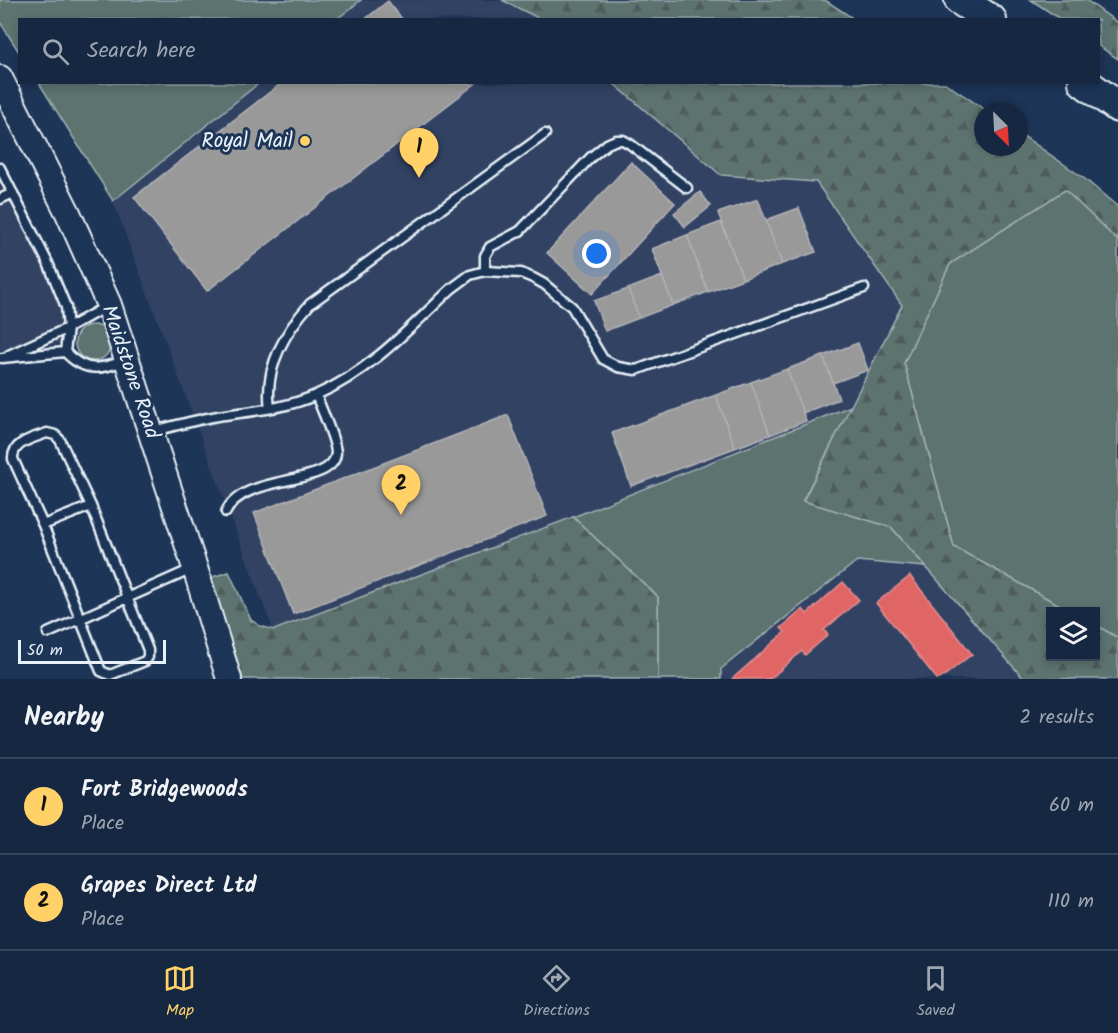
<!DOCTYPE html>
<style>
body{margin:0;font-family:Kalam,sans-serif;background:#23344c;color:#f1f3f6}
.controls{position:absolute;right:18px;bottom:18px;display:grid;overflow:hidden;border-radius:0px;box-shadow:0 3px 9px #0003}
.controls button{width:54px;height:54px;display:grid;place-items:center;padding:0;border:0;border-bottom:2px solid #35445a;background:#162841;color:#f1f3f6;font:30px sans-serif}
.compass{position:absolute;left:974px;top:102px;width:54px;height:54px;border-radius:50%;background:#162841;box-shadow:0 3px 9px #0003;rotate:156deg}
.scale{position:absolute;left:18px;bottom:15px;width:148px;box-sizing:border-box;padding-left:6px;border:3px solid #e8f1f8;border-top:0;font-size:16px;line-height:21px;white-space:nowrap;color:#e8f1f8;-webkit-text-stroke:4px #1d3557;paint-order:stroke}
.you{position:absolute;left:597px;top:254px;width:21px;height:21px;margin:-15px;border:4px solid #fff;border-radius:50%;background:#1a73e8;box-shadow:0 0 0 9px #1a73e833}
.badge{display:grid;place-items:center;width:39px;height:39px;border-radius:50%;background:#ffd166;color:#111;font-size:20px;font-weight:700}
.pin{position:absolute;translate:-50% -50px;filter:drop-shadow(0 2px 3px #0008)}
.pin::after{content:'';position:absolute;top:32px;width:21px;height:18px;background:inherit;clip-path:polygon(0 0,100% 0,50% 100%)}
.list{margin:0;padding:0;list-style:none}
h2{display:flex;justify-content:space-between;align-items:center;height:78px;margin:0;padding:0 24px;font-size:26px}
h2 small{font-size:20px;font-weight:400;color:#9ea6b1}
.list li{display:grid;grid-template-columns:39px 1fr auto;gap:18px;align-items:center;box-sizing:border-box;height:96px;padding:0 24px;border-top:2px solid #35445a}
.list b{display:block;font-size:22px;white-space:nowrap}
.list p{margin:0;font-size:20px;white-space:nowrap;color:#9ea6b1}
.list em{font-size:20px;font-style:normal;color:#9ea6b1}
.icon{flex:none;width:33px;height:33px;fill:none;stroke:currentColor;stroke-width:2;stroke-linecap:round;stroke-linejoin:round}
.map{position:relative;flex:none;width:1118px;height:679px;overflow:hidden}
.search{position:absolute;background:#162841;box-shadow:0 3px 9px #0003;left:18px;right:18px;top:18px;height:66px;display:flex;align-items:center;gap:15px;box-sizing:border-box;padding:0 21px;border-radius:0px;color:#9ea6b1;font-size:22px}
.sheet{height:270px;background:#162841}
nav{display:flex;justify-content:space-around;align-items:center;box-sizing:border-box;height:84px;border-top:2px solid #35445a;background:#162841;font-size:16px;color:#9ea6b1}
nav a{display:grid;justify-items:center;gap:3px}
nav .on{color:#ffd166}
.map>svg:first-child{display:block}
.built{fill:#334264}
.grass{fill:#5d736f;stroke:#a2b2b4;stroke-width:1.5}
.forest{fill:url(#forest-firs);stroke:#a2b2b4;stroke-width:1.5}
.shops{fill:#e06666;stroke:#e29092;stroke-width:1.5}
.industry{fill:#999;stroke:#b1b3b6;stroke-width:1.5}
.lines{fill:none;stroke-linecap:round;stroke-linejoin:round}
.lane-casing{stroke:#e8f1f8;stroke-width:13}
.secondary-casing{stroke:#e8f1f8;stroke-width:28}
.highway-casing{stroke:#e8f1f8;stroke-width:34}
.lane{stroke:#1d3557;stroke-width:8}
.secondary{stroke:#1d3557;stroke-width:24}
.highway{stroke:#1d3557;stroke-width:30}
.poi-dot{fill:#ffd166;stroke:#1d3557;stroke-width:2}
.labels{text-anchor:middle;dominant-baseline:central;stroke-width:6;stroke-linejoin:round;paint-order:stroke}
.poi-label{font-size:21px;fill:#e8f1f8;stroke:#1d3557;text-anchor:end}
.street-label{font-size:21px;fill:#e8f1f8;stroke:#1d3557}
</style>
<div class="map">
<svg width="1118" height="679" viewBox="0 0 1118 679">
<defs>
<pattern id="forest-firs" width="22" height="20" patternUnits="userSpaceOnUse" patternTransform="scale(1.5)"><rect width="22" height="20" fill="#5d736f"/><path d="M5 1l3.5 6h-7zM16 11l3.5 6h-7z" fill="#505b5b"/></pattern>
</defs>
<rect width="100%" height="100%" fill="#1d3557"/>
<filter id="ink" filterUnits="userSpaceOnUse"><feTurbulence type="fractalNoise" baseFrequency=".0167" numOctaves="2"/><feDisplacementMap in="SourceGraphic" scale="12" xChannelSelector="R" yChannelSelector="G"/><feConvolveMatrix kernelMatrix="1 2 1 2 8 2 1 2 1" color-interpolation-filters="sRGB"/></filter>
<g filter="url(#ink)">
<!-- built -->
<path class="built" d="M 361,0 L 502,0 L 540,19 L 337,20 Z
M 259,83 L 613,83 L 721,175 L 816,182 L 902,305 L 851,406 L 753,450 L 273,630 L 113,201 Z
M 0,161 L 89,336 L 0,359 Z
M 857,561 L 926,567 L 1024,679 L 721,679 L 721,669 Z"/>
<!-- grass -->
<path class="grass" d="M 0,0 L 361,0 L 337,19 L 20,20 L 19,52 L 0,22 Z
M 39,83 L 259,83 L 113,201 Z
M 1065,189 L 1118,241 L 1118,638 L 1096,625 L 1096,612 L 1070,611 L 954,547 L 904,363 L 950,264 Z
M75 343a18 18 0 1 1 36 0a18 18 0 1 1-36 0Z
M 851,406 L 803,500 L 891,527 L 926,567 L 857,561 L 721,669 L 721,679 L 658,679 L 658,597 L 573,517 Z"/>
<!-- forest -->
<path class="forest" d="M 502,0 L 825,0 L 854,19 L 540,19 Z
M 1031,0 L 1086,0 L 1118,23 L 1118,59 L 1099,46 L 1098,20 L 1060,19 Z
M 613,83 L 945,83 L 987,111 L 983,111 L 983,147 L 1019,147 L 1019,133 L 1085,179 L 1118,207 L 1118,241 L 1065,190 L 950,264 L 904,363 L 954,547 L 1070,611 L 1050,612 L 1050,656 L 1096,656 L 1096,625 L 1118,638 L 1118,679 L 1024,679 L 891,527 L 803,501 L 902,305 L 816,182 L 721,175 Z
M 573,517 L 658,597 L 658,679 L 229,679 L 199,581 L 229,572 L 251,620 L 260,626 L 274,630 Z"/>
<!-- shops -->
<path class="shops" d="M 910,576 L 972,654 L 940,679 L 937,679 L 876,603 Z
M 843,582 L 859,600 L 824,630 L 828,635 L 805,655 L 802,651 L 770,679 L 732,679 L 785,632 L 781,628 L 803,609 L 807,614 Z"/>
<!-- industry -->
<path class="industry" d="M 388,1 L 403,20 L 364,20 Z
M 283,82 L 475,84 L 207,291 L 134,197 Z
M 631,162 L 675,203 L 592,294 L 547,253 Z
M 700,192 L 711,206 L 685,227 L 674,213 Z
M 758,199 L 782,264 L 743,279 L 718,213 Z
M 799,208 L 816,252 L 782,264 L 766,220 Z
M 721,222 L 743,279 L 708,292 L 687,235 Z
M 687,235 L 708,292 L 673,305 L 652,249 Z
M 662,276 L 673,305 L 639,318 L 628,289 Z
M 628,289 L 639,318 L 605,331 L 594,301 Z
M 858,343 L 868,370 L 833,383 L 823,356 Z
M 823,356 L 839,399 L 803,413 L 787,369 Z
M 787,369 L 806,421 L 770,435 L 751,382 Z
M 751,382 L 770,435 L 735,448 L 716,395 Z
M 716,395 L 735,448 L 631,486 L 612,433 Z
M 508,415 L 547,516 L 293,614 L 254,513 Z"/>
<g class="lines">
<defs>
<path id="lane" d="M 0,168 L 48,263 L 66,307 L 68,328 L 65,352
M 0,199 L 13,193
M 485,271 L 485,256 L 490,247 L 520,231 L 591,157 L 607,144 L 616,140 L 623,140 L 630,144 L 687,188
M 9,355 L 68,328 L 107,306
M 2,358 L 65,352 C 86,374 101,369 127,360
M 270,408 C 264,368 284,333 310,304 L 545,134
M 151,432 C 173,426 195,420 218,416 C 250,411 285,409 316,395 C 369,372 410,328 451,289 L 470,275 L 485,271 L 521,273 L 533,278 L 544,284 L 572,307 L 603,359 L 618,367 L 636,370 L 864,288
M 47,433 L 55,435 L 60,440 L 91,506 L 148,650 L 148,657 L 145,661 L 110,675 L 101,671 L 43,525 L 13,459 C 12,442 34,438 47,433 Z
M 226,512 C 243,472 334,488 336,453 C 336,441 321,408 316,395
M 43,525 L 91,506
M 48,633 L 192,569"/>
<path id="secondary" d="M 0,78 L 68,213 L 109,305 L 195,568 L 229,679"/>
<path id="highway" d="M 960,0 L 991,20
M 1084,82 L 1118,107"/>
</defs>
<!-- lane casing -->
<use href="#lane" class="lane-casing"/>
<!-- secondary casing -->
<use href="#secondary" class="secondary-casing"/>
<!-- highway casing -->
<use href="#highway" class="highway-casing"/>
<!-- lane -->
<use href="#lane" class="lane"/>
<!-- secondary -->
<use href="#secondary" class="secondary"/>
<!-- highway -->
<use href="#highway" class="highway"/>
</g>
</g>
<!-- markers -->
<circle class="poi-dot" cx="305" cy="141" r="6"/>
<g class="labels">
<!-- poi labels -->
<g class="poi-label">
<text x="293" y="141">Royal Mail</text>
</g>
<!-- street labels -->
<g class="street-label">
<text transform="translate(130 372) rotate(71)">Maidstone Road</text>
</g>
</g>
</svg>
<div class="controls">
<button><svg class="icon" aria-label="layers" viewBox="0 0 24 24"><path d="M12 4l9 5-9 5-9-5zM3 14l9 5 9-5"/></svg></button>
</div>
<svg class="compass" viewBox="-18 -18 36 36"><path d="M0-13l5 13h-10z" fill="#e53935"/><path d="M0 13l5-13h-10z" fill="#9ea6b1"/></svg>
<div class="scale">50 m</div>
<div class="you"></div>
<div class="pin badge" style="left:419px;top:178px">1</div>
<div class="pin badge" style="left:401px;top:515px">2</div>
<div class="search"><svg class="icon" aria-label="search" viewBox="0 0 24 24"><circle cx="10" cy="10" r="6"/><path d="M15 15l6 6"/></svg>Search here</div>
</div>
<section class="sheet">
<h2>Nearby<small>2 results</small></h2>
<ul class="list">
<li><span class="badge">1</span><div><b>Fort Bridgewoods</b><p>Place</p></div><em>60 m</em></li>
<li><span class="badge">2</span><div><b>Grapes Direct Ltd</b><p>Place</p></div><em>110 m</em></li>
</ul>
</section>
<nav>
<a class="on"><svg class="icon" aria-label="map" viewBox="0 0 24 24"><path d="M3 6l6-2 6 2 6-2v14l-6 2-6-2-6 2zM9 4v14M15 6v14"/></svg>Map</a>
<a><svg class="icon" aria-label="directions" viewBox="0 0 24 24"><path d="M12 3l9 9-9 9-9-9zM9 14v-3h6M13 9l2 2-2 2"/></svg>Directions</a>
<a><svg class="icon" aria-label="saved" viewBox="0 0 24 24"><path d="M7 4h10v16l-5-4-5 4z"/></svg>Saved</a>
</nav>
